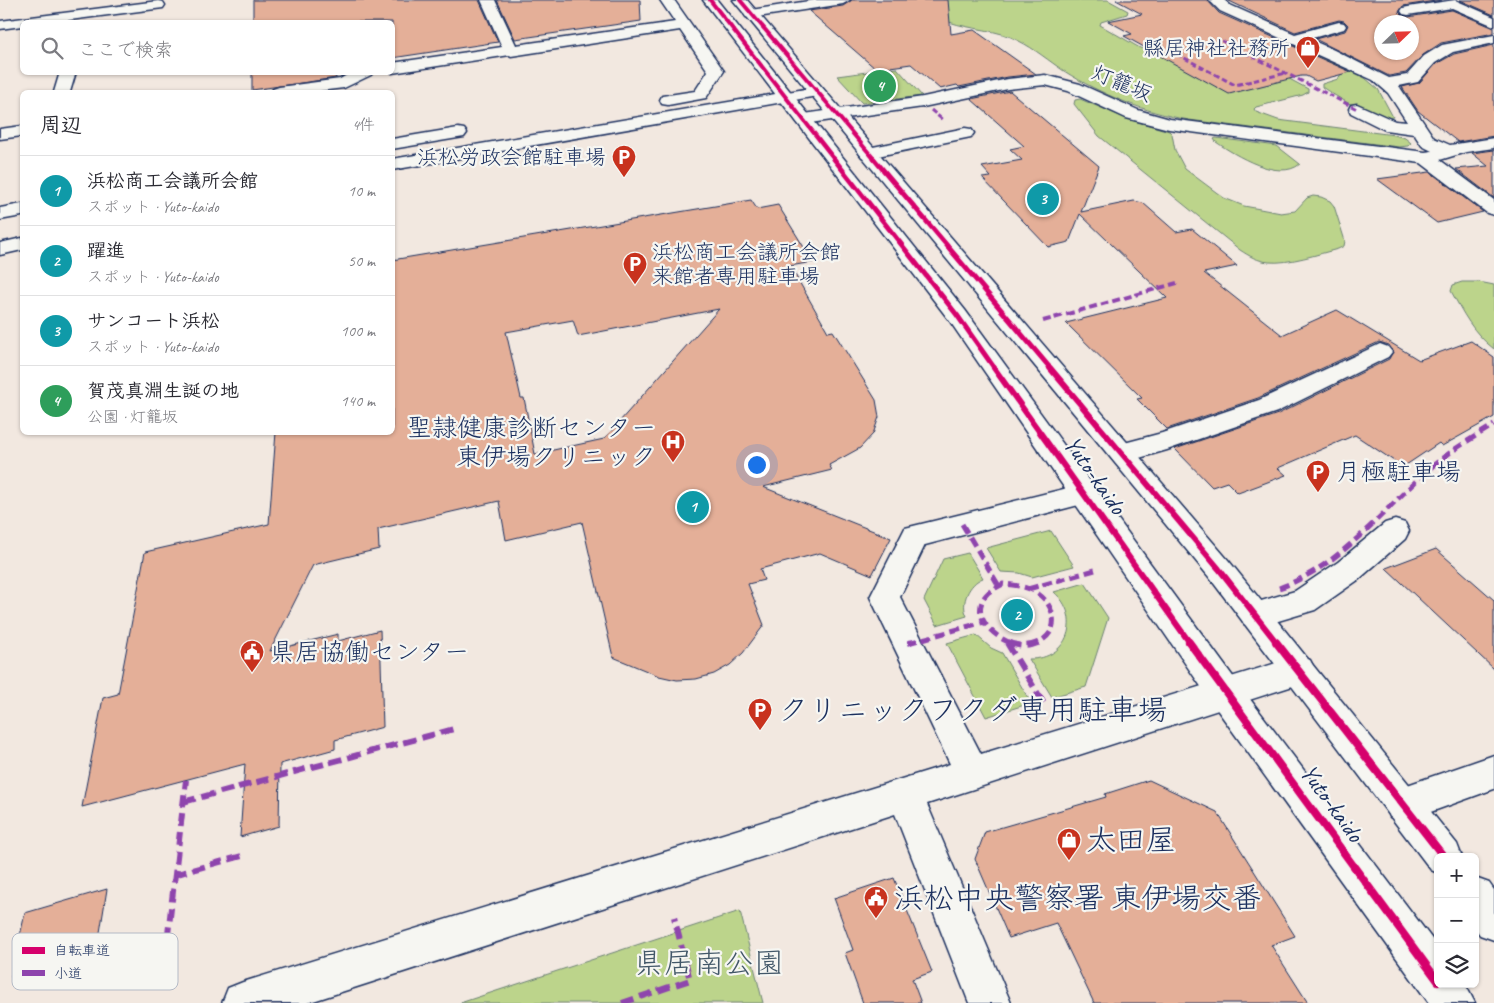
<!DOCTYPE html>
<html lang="ja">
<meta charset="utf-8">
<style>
body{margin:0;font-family:Caveat,"Klee One",sans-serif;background:#f2f2f3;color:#2b2b33}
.controls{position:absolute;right:15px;bottom:15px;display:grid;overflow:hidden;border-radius:8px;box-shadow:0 1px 4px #0004}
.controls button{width:45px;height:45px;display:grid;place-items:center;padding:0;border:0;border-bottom:1px solid #e1e1e2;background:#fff;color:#2b2b33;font:25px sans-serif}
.compass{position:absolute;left:1374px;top:15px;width:45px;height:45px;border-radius:50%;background:#fff;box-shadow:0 1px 4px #0004;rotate:67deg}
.you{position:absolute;left:756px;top:464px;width:18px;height:18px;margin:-12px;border:4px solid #fff;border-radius:50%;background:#1a73e8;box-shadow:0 0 0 8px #1a73e833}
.badge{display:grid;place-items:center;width:32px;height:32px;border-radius:50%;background:#c8321e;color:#fff;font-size:16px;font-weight:700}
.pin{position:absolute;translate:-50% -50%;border:2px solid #fff;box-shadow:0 1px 5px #0006}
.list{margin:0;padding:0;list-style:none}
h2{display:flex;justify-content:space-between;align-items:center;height:65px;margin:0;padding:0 20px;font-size:21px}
h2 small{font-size:16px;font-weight:400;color:#7c7c81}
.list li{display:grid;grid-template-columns:32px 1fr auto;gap:15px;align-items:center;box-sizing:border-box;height:70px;padding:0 20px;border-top:1px solid #e1e1e2}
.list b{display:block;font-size:19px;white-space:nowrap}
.list p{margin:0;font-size:16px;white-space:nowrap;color:#7c7c81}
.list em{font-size:16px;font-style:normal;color:#7c7c81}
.icon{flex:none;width:28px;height:28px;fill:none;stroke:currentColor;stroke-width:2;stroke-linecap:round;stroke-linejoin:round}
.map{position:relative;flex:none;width:1494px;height:1003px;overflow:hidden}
.search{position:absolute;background:#fff;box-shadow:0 1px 4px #0004;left:20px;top:20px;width:375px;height:55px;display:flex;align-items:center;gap:12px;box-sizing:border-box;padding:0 18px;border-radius:8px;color:#7c7c81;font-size:19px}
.panel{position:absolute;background:#fff;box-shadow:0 1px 4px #0004;left:20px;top:90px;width:375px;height:345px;border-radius:8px}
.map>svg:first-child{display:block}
.green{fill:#bcd48b;stroke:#6c8274}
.building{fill:#e4af98;stroke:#1b2f5e;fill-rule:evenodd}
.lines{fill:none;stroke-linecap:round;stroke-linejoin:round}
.minor-casing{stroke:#1b2f5e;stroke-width:3}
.major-casing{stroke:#1b2f5e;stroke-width:3}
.minor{fill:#f6f6f2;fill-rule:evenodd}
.major{fill:#f6f6f2;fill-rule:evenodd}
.quiet-far3{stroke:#8e44ad;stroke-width:3;stroke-dasharray:5.5 3;stroke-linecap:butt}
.quiet-far2{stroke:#8e44ad;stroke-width:4;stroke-dasharray:8 4;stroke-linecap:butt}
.quiet-far1{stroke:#8e44ad;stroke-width:5;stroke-dasharray:10 5;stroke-linecap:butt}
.quiet{stroke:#8e44ad;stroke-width:6;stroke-dasharray:13 6;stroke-linecap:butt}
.cycleway-far3-casing{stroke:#f6f6f2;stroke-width:5.5}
.cycleway-far2-casing{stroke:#f6f6f2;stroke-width:8}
.cycleway-far1-casing{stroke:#f6f6f2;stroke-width:9}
.cycleway-casing{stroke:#f6f6f2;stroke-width:11}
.cycleway-far3{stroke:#d6006c;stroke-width:4}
.cycleway-far2{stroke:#d6006c;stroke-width:5}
.cycleway-far1{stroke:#d6006c;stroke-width:6}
.cycleway{stroke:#d6006c;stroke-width:8}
.labels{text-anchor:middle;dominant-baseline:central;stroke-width:4.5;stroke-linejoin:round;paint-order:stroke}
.far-poi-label{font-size:21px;fill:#1b2f5e;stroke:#f6f6f2;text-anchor:end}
.far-street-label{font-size:21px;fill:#1b2f5e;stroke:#f6f6f2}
.poi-label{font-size:25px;fill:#1b2f5e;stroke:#f6f6f2;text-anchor:start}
.street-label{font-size:25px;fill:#1b2f5e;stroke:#f6f6f2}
.near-poi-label{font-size:30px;fill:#1b2f5e;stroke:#f6f6f2;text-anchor:start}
.near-park-label{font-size:30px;fill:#435869;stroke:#f6f6f2}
.key{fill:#f6f6f2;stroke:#b4bac6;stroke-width:1}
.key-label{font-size:14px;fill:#1b2f5e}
</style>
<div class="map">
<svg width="1494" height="1003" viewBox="0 0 1494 1003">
<rect width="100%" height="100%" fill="#f2e8e0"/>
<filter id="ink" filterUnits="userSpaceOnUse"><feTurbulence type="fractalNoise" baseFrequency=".02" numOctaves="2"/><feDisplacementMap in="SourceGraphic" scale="10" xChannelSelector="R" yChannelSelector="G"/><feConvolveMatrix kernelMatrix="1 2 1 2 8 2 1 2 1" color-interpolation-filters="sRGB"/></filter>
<g filter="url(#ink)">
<!-- green -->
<path class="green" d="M 943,0 L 1108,0 L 1128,11 L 1127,14 L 1101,22 L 1100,25 L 1140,48 L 1149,50 L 1266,35 L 1320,56 L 1365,78 L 1378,89 L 1393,117 C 1377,121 1336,97 1322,87 L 1322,84 L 1338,79 L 1341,74 L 1243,54 L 1308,89 L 1308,92 L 1303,95 L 1256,107 L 1254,109 L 1256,112 L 1278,120 L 1394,135 L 1405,138 L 1411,143 L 1408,146 L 1399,147 L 1189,120 C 1144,112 1102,95 1064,71 C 1049,61 1035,49 1019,41 C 998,29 972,30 949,22 Z
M 897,68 L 922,96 L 862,103 L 837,76 Z
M 1080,99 L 1125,118 L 1169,131 L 1172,134 L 1175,150 L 1185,169 L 1224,198 L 1244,206 L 1281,213 L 1295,211 L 1307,198 L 1313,196 L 1321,197 L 1330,201 L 1334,206 L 1345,241 L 1344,246 L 1338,249 C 1318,254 1289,264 1269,262 C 1258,261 1249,256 1240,250 L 1099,136 L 1074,104 L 1075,100 Z
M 1216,138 L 1277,146 L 1300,164 C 1279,182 1235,155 1216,142 L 1214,139 Z
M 1462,282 L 1479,282 L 1494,285 L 1494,349 C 1473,333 1463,313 1451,291 L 1453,285 Z
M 1051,531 L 1074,566 L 1032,577 L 1019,573 L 1001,572 L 986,548 Z
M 968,553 L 983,578 C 969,583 960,603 967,616 L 937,625 L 924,600 L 943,559 Z
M 1085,583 L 1108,618 L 1086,687 L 1052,697 L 1029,659 C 1068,660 1083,617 1054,592 Z
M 976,635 L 991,648 L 1002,653 L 1031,703 L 986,717 L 947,643 Z
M 740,911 L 763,1003 L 460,1003 Z"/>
<!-- building -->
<path class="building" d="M 253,0 L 479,0 L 498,42 L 392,58 L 392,22 L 253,22 Z
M 497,0 L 640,0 L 641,21 L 515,39 Z
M 852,0 L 948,0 L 951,34 L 974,30 L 1036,74 L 1008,77 L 959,87 L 957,85 L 940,89 L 911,64 L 876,69 L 809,11 L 843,6 Z
M 1116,0 L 1207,0 L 1219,13 L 1351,72 L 1316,81 L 1306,76 L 1301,76 L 1229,94 L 1124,36 L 1132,34 L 1108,21 L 1142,14 Z
M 1227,0 L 1442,0 L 1403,6 L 1399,12 L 1403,16 L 1408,17 L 1452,10 L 1494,28 L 1494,33 L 1441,43 L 1423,55 L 1406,73 L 1389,76 L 1315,39 L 1345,31 L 1348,25 L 1344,21 L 1339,20 L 1295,32 ZM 1382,22 L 1412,22 L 1412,52 L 1382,52 Z
M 1460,0 L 1494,0 L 1494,15 Z
M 1494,45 L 1494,136 L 1458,142 L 1418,111 L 1402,87 L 1419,83 L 1436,64 L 1454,54 Z
M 252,72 L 335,72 L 336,78 L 252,90 Z
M 1010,91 L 1099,166 L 1081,212 L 1134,201 L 1143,203 L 1176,232 L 1192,229 L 1237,266 L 1204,273 L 1282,335 L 1337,310 L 1419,360 L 1471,341 L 1494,357 L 1494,417 L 1442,446 L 1439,443 L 1403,467 L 1355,435 L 1278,468 L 1286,475 L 1257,486 L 1238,493 L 1227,482 L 1212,487 L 1175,449 L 1278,414 L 1389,359 L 1393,351 L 1389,345 L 1379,342 L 1258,398 L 1167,429 L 1137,399 L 1142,398 L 1066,323 L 1167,298 L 1080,214 L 1069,242 L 1048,247 L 982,178 L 991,177 L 982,167 L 1022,160 L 1010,149 L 1024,146 L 971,99 Z
M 1494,150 L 1494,198 L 1456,169 L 1488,166 L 1472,153 Z
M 1430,172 L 1483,212 L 1437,223 L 1377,179 Z
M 751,200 L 757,209 L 778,205 L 813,262 L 790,266 L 828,332 L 833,331 L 876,400 L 879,417 L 873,434 L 860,448 L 829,465 L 832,470 L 763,487 L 891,538 L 872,575 L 820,553 L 760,569 L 764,580 L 748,584 L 764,625 L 743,653 L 730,665 L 714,674 L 696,679 L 677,680 L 659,676 L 613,657 L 582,522 L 506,540 L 499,501 L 378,529 L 379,549 L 313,565 L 270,651 L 338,634 L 338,641 L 380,630 L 383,727 L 335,740 L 335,749 L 280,764 L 279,826 L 240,837 L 245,764 L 82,807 L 103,698 L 118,694 L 145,552 L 269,524 L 276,432 L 392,432 L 392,260 ZM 719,309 L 604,439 L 535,454 L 524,398 L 521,398 L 506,332 L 573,320 L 578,336 Z
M 1436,549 L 1494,600 L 1494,669 L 1386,568 Z
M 1149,780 L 1217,812 L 1295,936 L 1271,945 L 1308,1003 L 1094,1003 L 1056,923 L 1009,938 L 975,859 L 985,832 L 1106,797 L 1105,794 Z
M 894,878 L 932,972 L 912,979 L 921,1003 L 863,1003 L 845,953 L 853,950 L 834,898 Z
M 107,889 L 97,951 L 11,977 L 25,913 Z"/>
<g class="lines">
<defs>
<path id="minor" d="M 481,0 L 495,0 L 516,45 L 675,22 L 660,0 L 674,0 L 724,71 L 706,98 L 668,105 L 662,104 L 660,100 L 662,96 L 695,91 L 708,71 L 680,30 L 511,56 L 510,55 L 392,73 L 391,72 L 392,63 L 502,47 Z
M 815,0 L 850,0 L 843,4 L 751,18 L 746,17 L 744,14 L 746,11 L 751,10 Z
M 1209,0 L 1224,0 L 1230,5 L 1295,34 L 1339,22 L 1344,23 L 1346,26 L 1344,29 L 1309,39 L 1334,50 L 1389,78 L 1407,75 L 1424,56 L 1442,45 L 1494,35 L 1494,43 L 1453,52 L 1435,63 L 1418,82 L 1399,86 L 1434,138 L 1450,145 L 1494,138 L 1494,148 L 1466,152 L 1440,160 L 1494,200 L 1494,215 L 1487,213 L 1421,163 L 1169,129 L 1126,118 L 1068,91 L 1045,85 L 1008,89 L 923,107 L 804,124 L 798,123 L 795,119 L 798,115 L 804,114 L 923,97 L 1008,79 L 1045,75 L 1080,84 L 1138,110 L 1170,119 L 1425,152 L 1432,151 L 1422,146 L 1414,134 L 1385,130 L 1351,113 L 1349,109 L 1351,105 L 1357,104 L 1395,121 L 1407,122 L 1388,93 L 1373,80 L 1220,11 Z
M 1455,0 L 1494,17 L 1494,26 L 1452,8 L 1408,15 L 1403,14 L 1401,11 L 1403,8 L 1408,7 Z
M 158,1 L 163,2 L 165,5 L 163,8 L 54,22 L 22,22 L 22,26 L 0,29 L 0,21 Z
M 60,72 L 76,72 L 70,92 L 54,92 Z
M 352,72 L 373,72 L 371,75 L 344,88 L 311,92 L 271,92 L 273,89 L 279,87 L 340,79 Z
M 817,87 L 823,89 L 825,92 L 823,95 L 392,170 L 392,159 Z
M 22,126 L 22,136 L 0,139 L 0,129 Z
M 458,128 L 464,129 L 467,133 L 464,137 L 392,149 L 392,139 Z
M 965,128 L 971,129 L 974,133 L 971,137 L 868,158 L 862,157 L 859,153 L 862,149 L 868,148 Z
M 22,204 L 22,216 L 0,220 L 0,208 Z
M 22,238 L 22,250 L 0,255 L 0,243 Z
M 1380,344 L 1388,347 L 1392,352 L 1388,357 L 1277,412 L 1167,450 L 1122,463 L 1113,460 L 1109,453 L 1113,446 L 1162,433 L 1259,400 Z
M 1084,484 L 1094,487 L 1098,494 L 1094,501 L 925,545 L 900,597 L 981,754 L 1299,656 L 1310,660 L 1315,670 L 1310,680 L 1299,684 L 927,804 L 1011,1003 L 969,1003 L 895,814 L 307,1003 L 222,1003 L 228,988 L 243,982 L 950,764 L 870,597 L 905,528 Z
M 1395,520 L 1405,523 L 1409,531 L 1405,539 L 1358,580 L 1315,610 L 1255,628 L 1244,624 L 1240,615 L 1244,606 L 1295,591 L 1338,562 L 1385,523 Z
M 1494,755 L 1494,789 L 1403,822 L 1390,817 L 1385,804 L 1390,791 Z"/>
<path id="major" d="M 703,0 L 717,0 L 965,310 L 1237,682 L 1438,947 L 1438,984 L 1465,984 L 1475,1003 L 1429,1003 L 1213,704 L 949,320 Z
M 733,0 L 747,0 L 1229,561 L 1457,844 L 1462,857 L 1438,857 L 1438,873 L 1431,870 L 1209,577 Z
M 1475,878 L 1489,883 L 1494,890 L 1494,940 L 1480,935 L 1475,928 Z"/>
</defs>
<!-- minor casing -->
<use href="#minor" class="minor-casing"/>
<!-- major casing -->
<use href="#major" class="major-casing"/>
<!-- minor -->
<use href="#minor" class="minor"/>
<!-- major -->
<use href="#major" class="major"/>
<!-- quiet-far3 -->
<path class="quiet-far3" d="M 1222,41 L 1357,109
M 1177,54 L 1235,85 L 1286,73
M 931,110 L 944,121"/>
<!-- quiet-far2 -->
<path class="quiet-far2" d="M 1043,321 L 1177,283"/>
<!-- quiet-far1 -->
<path class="quiet-far1" d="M 962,524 L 999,586
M 1279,588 C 1341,566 1380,513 1428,470 C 1448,452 1471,439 1494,425
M 1028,589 L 1095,570
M 908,643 L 984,622
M 1011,643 C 992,636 970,615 986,595 C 990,590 998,587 1003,584 C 1013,585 1025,586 1034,591 C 1055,603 1063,632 1037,643"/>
<!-- quiet -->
<path class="quiet" d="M 1008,642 C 1019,647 1029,647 1040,642
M 908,643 L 911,642
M 1007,643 L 1046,707
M 183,802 L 454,729
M 174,875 L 245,855
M 163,977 L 186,780
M 622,1003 L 690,980 L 674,917"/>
<defs>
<path id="cycleway-far3" d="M 710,0 L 835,160
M 740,0 L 875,160"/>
<path id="cycleway-far2" d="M 834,159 L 957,315 L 995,369
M 874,159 L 1051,369"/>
<path id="cycleway-far1" d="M 994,368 L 1190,643
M 1050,368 L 1219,569 L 1277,643"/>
<path id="cycleway" d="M 1189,642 L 1438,981
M 1276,642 L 1444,857"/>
</defs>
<!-- cycleway-far3 casing -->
<use href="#cycleway-far3" class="cycleway-far3-casing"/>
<!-- cycleway-far2 casing -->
<use href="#cycleway-far2" class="cycleway-far2-casing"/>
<!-- cycleway-far1 casing -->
<use href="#cycleway-far1" class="cycleway-far1-casing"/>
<!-- cycleway casing -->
<use href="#cycleway" class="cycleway-casing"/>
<!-- cycleway-far3 -->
<use href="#cycleway-far3" class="cycleway-far3"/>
<!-- cycleway-far2 -->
<use href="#cycleway-far2" class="cycleway-far2"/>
<!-- cycleway-far1 -->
<use href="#cycleway-far1" class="cycleway-far1"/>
<!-- cycleway -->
<use href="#cycleway" class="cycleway"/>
</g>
</g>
<!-- icons -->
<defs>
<symbol id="shop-pin" viewBox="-11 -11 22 30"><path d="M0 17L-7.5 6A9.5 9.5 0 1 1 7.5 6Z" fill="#c8321e" stroke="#f6f6f2"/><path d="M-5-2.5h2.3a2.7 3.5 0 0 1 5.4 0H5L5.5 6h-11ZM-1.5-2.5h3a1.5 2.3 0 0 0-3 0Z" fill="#fff"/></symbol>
<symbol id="parking-pin" viewBox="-11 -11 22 30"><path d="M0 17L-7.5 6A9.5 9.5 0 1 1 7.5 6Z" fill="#c8321e" stroke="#f6f6f2"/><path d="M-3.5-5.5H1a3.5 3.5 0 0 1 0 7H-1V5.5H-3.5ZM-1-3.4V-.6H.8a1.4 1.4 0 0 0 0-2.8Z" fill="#fff"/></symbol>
<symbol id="hospital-pin" viewBox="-11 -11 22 30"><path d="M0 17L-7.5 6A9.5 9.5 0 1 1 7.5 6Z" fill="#c8321e" stroke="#f6f6f2"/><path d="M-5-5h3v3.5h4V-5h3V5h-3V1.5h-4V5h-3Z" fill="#fff"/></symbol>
<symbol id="civic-pin" viewBox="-11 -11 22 30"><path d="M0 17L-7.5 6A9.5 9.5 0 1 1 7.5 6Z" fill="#c8321e" stroke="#f6f6f2"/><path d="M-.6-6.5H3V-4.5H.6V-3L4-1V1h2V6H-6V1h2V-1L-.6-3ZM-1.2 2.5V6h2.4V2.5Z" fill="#fff"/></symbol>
</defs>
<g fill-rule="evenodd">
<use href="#shop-pin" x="1294" y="34" width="28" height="38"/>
<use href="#parking-pin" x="610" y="143" width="28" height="38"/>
<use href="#parking-pin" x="621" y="250" width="28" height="38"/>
<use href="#hospital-pin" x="659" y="428" width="28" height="38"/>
<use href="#parking-pin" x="1304" y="458" width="28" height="38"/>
<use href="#civic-pin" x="238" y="638" width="28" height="38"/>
<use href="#parking-pin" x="746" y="696" width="28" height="38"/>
<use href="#shop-pin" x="1055" y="826" width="28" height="38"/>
<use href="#civic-pin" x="862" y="884" width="28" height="38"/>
</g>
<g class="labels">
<!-- far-poi labels -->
<g class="far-poi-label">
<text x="1290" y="48">縣居神社社務所</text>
<text x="606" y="157">浜松労政会館駐車場</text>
<text x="652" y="252" text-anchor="start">浜松商工会議所会館<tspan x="652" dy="24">来館者専用駐車場</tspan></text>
</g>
<!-- far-street labels -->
<g class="far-street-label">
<text transform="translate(1122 83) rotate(23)">灯籠坂</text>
</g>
<!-- poi labels -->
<g class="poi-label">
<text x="656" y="428" text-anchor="end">聖隷健康診断センター<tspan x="656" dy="29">東伊場クリニック</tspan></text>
<text x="1336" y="472">月極駐車場</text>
<text x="270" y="652">県居協働センター</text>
</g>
<!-- street labels -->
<g class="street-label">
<text transform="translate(1095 475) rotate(55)">Yuto-kaido</text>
<text transform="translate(1332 803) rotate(54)">Yuto-kaido</text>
</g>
<!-- near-poi labels -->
<g class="near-poi-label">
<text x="778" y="710">クリニックフクダ専用駐車場</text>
<text x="1086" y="840">太田屋</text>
<text x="894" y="898">浜松中央警察署 東伊場交番</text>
</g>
<!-- near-park labels -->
<g class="near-park-label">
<text x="709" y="963">県居南公園</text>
</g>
</g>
<!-- legend -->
<rect x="12" y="933" width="166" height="57" rx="8" class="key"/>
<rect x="22" y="947" width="23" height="7" fill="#d6006c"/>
<rect x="22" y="970" width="23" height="6" fill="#8e44ad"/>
<g class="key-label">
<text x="54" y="955">自転車道</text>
<text x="54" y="978">小道</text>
</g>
</svg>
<div class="controls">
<button>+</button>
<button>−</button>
<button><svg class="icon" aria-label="layers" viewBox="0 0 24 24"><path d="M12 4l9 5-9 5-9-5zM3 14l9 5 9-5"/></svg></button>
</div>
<svg class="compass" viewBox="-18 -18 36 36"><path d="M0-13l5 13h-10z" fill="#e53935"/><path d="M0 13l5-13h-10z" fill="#7c7c81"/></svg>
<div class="you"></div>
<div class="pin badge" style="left:693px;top:507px;background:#0f9aa8">1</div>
<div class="pin badge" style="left:1017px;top:615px;background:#0f9aa8">2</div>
<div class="pin badge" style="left:1043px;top:199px;background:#0f9aa8">3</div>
<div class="pin badge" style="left:880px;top:86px;background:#2e9e5b">4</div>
<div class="search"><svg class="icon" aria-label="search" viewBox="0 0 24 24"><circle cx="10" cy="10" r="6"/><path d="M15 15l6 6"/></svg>ここで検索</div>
<section class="panel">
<h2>周辺<small>4件</small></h2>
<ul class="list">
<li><span class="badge" style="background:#0f9aa8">1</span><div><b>浜松商工会議所会館</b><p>スポット · Yuto-kaido</p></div><em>10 m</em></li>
<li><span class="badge" style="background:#0f9aa8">2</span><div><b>躍進</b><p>スポット · Yuto-kaido</p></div><em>50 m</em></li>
<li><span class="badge" style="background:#0f9aa8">3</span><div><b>サンコート浜松</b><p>スポット · Yuto-kaido</p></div><em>100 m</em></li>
<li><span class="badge" style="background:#2e9e5b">4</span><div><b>賀茂真淵生誕の地</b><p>公園 · 灯籠坂</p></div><em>140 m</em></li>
</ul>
</section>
</div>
